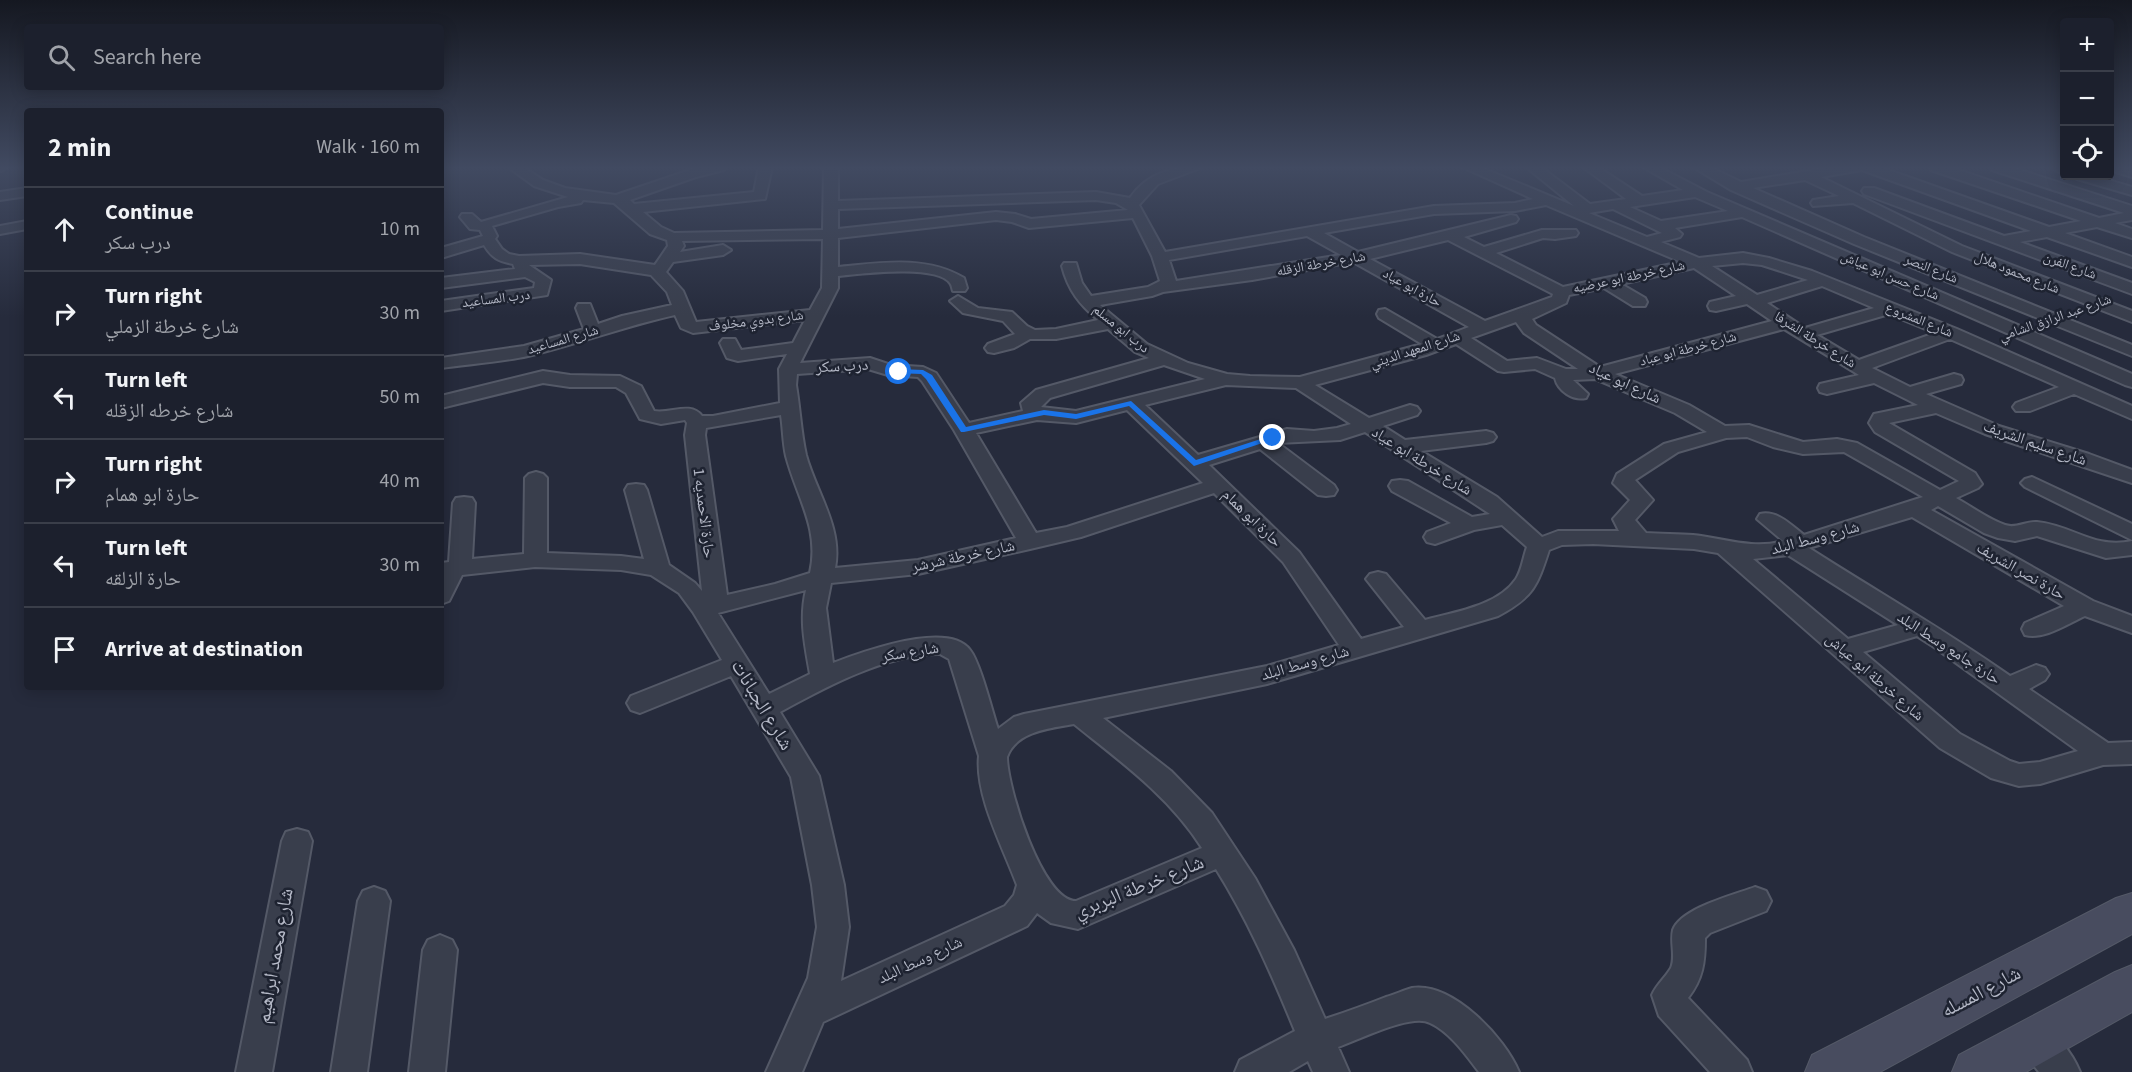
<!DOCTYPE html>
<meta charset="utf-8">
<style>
body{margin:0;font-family:"Source Sans 3","Noto Naskh Arabic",sans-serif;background:#252835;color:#f1f3f6}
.controls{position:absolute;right:18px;top:18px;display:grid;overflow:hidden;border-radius:6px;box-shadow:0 3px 15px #0003}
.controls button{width:54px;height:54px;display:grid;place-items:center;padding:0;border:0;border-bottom:2px solid #3a3e49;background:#1c202d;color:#f1f3f6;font:30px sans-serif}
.stop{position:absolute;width:18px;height:18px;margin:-14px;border:4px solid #1a73e8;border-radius:50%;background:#fff}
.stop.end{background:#1a73e8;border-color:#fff;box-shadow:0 2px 6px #0008}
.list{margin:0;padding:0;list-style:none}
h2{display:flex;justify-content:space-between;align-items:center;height:78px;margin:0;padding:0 24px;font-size:26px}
h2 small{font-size:20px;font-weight:400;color:#a0a3aa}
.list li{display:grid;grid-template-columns:39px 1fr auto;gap:18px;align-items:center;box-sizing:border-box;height:84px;padding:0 24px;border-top:2px solid #3a3e49}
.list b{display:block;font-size:22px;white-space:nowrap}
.list p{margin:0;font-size:20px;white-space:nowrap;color:#a0a3aa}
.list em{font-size:20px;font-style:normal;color:#a0a3aa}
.icon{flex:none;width:33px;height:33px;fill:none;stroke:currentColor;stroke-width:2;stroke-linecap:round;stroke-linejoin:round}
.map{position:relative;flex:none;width:2132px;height:1072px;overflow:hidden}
.search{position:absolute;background:#1c202d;box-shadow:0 3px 15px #0003;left:24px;top:24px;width:420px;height:66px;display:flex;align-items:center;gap:15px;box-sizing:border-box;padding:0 21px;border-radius:6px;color:#a0a3aa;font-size:22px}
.panel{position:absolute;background:#1c202d;box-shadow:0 3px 15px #0003;left:24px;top:108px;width:420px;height:582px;border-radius:6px}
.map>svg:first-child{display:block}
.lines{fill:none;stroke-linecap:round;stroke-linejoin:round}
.minor-casing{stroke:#545967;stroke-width:4}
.secondary-casing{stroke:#545967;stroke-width:2}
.minor{fill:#393e4c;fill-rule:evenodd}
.secondary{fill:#484c5f;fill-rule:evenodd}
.route{fill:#1a73e8}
.labels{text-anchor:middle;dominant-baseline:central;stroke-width:5;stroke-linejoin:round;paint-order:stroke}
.far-street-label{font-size:14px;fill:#b5b9c7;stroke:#1e2331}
.street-label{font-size:16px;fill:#b5b9c7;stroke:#1e2331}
.near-street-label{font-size:20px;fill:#b5b9c7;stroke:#1e2331}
</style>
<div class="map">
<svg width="2132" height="1072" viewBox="0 0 2132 1072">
<rect width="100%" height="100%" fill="#262b3c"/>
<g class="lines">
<defs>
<path id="minor" d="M 0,167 L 7,167 L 1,171 Z
M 508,167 L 523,167 L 543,180 L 565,188 L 616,195 L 699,167 L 725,167 L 724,170 L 696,177 L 630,200 L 634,204 L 754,192 L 759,167 L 772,167 L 765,199 L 643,212 L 661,227 L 674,233 L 823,230 L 824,167 L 838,167 L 838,201 L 1096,192 L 1130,198 C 1148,172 1173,167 1203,167 L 1158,184 L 1139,205 L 1165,252 L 1434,206 L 1515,203 L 1533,199 L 1462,167 L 1480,167 L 1574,206 L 1526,167 L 1541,167 L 1590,204 L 1626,199 L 1583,167 L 1598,167 L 1642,196 L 1683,190 L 1643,167 L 1659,167 L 1707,192 L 2132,374 L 2132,387 L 2125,385 L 1742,217 L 1675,228 L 1682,234 L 1680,237 L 1661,242 L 1699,258 L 1743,253 L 1769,258 L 1812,271 L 1957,329 L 2132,406 L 2132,419 L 2074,394 L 2030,411 L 2016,411 L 2013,407 L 2016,403 L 2059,387 L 1950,339 L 1872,368 L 1910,387 L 1954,374 L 1961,376 L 1963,380 L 1961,384 L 1926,394 L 1999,426 L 2089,454 L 2132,470 L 2132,483 L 1985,434 L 1936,413 L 1889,423 L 1975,473 L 1982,484 L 1978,488 L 1956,498 C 1972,507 1988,519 2005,525 C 2016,529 2026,521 2037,522 C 2074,526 2093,549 2132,541 L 2132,555 L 2106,558 L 2037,536 L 2015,541 L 1998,538 L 1984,533 L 1938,506 L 1931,510 L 2093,601 L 2132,616 L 2132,633 L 2085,616 C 2067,624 2044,640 2025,635 L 2022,629 L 2025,623 L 2064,606 L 1912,517 L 1809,548 C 1876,591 1945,630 2010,676 L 2036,665 L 2045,668 L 2049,674 L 2045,680 L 2029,689 L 2108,743 L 2132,742 L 2132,764 L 2103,765 L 2040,784 L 2019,786 L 1991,778 L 1940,748 L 1718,553 L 1694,549 L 1593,544 L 1562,545 L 1549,550 C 1537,587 1533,597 1498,616 L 1267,684 L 1103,718 L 1171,771 L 1212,813 L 1255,878 L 1294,950 L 1325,1019 C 1346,1012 1366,1005 1386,997 C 1394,995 1404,990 1412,988 C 1453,982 1505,1038 1519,1072 L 1479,1072 C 1466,1055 1450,1032 1430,1023 C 1411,1013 1359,1040 1338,1047 L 1349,1072 L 1313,1072 L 1308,1061 L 1289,1072 L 1235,1072 L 1240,1060 L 1295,1031 C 1272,975 1248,920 1216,869 L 1078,929 L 1051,923 L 1037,913 L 1027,926 L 823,1022 L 802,1072 L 766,1072 L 808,978 L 817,927 L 812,885 L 791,777 L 731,676 L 640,713 L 631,710 L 627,703 L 631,696 L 722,660 L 693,612 L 679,593 L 651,575 L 621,570 L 535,567 L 462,575 L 449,601 L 441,604 L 441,563 L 449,562 L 453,503 L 456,498 L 464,497 L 472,498 L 475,503 L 472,559 L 524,554 L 525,478 L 529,474 L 536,472 L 543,474 L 547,478 L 547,553 L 621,556 L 644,559 L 625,490 L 628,485 L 636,484 L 644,485 L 647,490 L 669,565 L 695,583 L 702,591 L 685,435 L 687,423 L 685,420 L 661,424 L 640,419 L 626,393 L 616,387 L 570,387 L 543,383 L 441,408 L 441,396 L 543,371 L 570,375 L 620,376 L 641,386 L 654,411 C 671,414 690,401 702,416 L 713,416 L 780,403 L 779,369 L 787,354 L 738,361 L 727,358 L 720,343 L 723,339 L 735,339 L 741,350 L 793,343 L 805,320 L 693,333 L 681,328 L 675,315 C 625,326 578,344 528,356 C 500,362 470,364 441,368 L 441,358 L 524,346 L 584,329 L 576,308 L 578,304 L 590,304 L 598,324 L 622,316 L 672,305 L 667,292 L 651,275 L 580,264 L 529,265 L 551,280 L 547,295 L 441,311 L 441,301 L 534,288 L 535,282 L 525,277 L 441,288 L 441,278 L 515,269 L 513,264 C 498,261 492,258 484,245 L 441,258 L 441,248 L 483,236 L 480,230 L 470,229 L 460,217 L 462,214 L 472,214 L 481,222 L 568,197 L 534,186 ZM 1695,197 L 1728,211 L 1661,221 L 1630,207 ZM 583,200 L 614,203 L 650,234 L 667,240 L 668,246 L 655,265 L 580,254 L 519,256 L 509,254 L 502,249 L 495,239 L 497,236 L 492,226 L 558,207 L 581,203 ZM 1096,200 L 1116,203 L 1128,210 L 1031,219 L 1015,214 L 996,212 L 838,229 L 838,209 ZM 1546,205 L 1681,262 L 1563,287 L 1496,253 L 1543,238 L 1555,239 L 1576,236 L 1578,233 L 1576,230 L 1542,230 L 1484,247 L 1464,237 L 1516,222 L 1518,219 L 1516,216 L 1511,215 L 1358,252 L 1324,233 L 1434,214 L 1515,211 ZM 1613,209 L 1662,233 L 1647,237 L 1589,213 ZM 1133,218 L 1152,256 L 1160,281 L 1148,287 L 1091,296 L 1082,283 L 1076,263 L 1064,263 L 1062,266 C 1068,290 1080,305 1098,320 L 1056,329 L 1035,330 L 1027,326 L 1012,312 L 978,308 L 958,296 L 950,301 L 963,313 L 1003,321 L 1015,334 L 988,344 L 985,348 L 988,352 L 994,353 L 1014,348 L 1030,339 L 1056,339 L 1108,329 L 1135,352 L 1149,358 L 1036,390 L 1021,403 L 1023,411 L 969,423 L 936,373 L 923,367 L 891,365 L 870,358 L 800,363 L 838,288 L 838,276 C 860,274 936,264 950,283 C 952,285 952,289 953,291 L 965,291 L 967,288 L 964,278 C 925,255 881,263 838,267 L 838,238 L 996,220 L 1012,222 L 1029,228 ZM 1307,236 L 1341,255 L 1176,281 L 1169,260 ZM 823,239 L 822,288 L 810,310 L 696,322 L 683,291 L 666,272 L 673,262 L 723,255 L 731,250 L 723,245 L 680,252 L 684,246 L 682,241 ZM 1448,240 L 1553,294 L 1552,297 L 1485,321 L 1370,259 ZM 1353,262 L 1469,327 L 1437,339 L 1385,309 L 1379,310 L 1377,314 L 1379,318 L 1422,344 L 1300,377 L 1250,376 L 1227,374 L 1188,363 L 1147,344 L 1100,305 L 1152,296 L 1163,292 L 1252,280 ZM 1743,263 L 1762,265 L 1808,280 L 1757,295 L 1712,266 ZM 1694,268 L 1736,296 L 1710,302 L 1708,306 L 1710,310 L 1716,311 L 1747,304 L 1772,321 L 1600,367 L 1536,325 L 1532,319 L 1566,303 L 1569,295 L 1604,288 L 1633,306 L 1645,306 L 1647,302 L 1645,298 L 1621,284 ZM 1822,286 L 1874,308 L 1805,328 L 1767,303 ZM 1889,314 L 1935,333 L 1859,360 L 1817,335 ZM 1516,322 L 1524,333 L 1578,369 L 1566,369 L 1537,358 L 1507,361 L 1471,338 ZM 1784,329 L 1859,375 L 1820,384 L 1818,388 L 1820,392 L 1827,394 L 1874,383 L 1918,405 L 1874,414 L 1869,423 L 1875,432 L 1959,481 L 1940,490 L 1857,443 L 1837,439 L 1803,442 L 1749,425 L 1725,426 L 1689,405 L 1615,374 ZM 1456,344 L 1498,371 L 1504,372 L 1535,369 L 1555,378 C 1558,391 1573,401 1586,398 L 1588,394 L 1573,380 L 1595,379 L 1675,413 L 1707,432 L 1664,444 L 1617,474 L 1613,483 L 1630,500 L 1613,519 L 1619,531 L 1558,531 L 1542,537 L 1497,497 L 1421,451 L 1486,443 L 1493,441 L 1496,437 L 1493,433 L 1486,431 L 1405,440 L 1383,426 L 1417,415 L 1420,411 L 1417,407 L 1410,405 L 1369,418 L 1315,385 L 1426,355 ZM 1164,365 L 1205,379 L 1076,411 L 1041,407 L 1050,398 ZM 868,369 L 888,375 L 918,377 L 922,381 L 954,430 L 1016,538 L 918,560 L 835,568 C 843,528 816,492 806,455 C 801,433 800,408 796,385 L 797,374 ZM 1226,385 L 1296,388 L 1351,424 L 1337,428 L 1314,431 L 1287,429 L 1198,455 L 1145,405 ZM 1127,410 L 1203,483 L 1067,527 L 1036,533 L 976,433 L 1037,420 L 1076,423 ZM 781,415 C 783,428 783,443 786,456 C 797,498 820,529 810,573 L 775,584 L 727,595 L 705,435 L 706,428 ZM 1365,432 L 1490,514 L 1472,517 L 1408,481 L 1400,480 L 1392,481 L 1389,486 L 1392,491 L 1451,523 L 1427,532 L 1424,537 L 1427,542 L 1435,544 L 1474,530 L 1502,525 L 1527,547 C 1523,558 1522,570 1516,579 C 1498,606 1454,612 1425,620 L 1386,574 L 1378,572 L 1370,574 L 1366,579 L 1404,627 L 1361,639 L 1299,552 L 1209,465 L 1260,449 L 1318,495 L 1326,496 L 1334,495 L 1337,490 L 1334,485 L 1278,443 L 1340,440 ZM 1747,437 L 1773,447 L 1803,454 L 1844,452 L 1923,497 L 1804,535 C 1791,525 1777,510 1760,514 L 1757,519 L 1783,541 C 1753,550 1723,538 1693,535 C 1678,534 1661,534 1646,533 L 1635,520 L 1653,500 L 1635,480 L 1678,452 L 1726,438 ZM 1214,493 L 1283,562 L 1339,645 L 1267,666 L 1024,714 L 1014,717 L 998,729 C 992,711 980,662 970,650 C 948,620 862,652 833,663 L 826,608 L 831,583 L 918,574 L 1030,549 L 1081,537 ZM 1788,555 L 1898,625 L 1848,639 L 1753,559 ZM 806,590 C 799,619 805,645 810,674 L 769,694 L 718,613 ZM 1917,636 L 1931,645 L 2078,751 L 2040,762 L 2019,764 L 2010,761 L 1960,734 L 1863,652 ZM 940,654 L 949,659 L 979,756 C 975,796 1003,847 1017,885 L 1014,895 L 1005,906 L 841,981 L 849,927 L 844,885 L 819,776 L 780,712 C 824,688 888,653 940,654 ZM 1074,724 C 1120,761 1170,797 1202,848 L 1076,901 C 1042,901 1007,787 1007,757 C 1016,731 1051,728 1074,724 Z
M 1693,167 L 1710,167 L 1741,182 L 1832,167 L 1880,167 L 2049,227 L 2081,221 L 1931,170 L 1930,167 L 1950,167 L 2099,218 L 2124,213 L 1992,170 L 1991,167 L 2011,167 L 2132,206 L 2132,220 L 2115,223 L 2132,229 L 2132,238 L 2097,227 L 2065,233 L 2132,257 L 2132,267 L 2047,237 L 2020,242 L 2132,283 L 2132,294 L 1864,194 L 1862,191 L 1864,188 L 1874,188 L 2004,236 L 2031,231 L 1862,170 L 1821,177 L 1962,246 L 2132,311 L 2132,322 L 1952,252 L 1853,203 L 1813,206 L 1811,203 L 1813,200 L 1839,196 L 1805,180 L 1753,188 L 1864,237 L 2132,345 L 2132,356 L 1854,244 L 1731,190 Z
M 2049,167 L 2064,167 L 2064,174 Z
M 2110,167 L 2132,169 L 2132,177 L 2110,170 Z
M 2075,176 L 2095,176 L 2132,187 L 2132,195 L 2077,179 Z
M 27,188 L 27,196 L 0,200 L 0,192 Z
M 27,221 L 27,229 L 0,234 L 0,226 Z
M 2032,477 L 2132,524 L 2132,540 L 2025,487 L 2021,483 L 2025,479 Z
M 297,829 L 308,832 L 312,841 L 272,1072 L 236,1072 L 282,841 L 286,832 Z
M 374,887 L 385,891 L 390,901 L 367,1072 L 331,1072 L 358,901 L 363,891 Z
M 1755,887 L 1766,891 L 1771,901 L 1766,911 L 1710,933 L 1705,938 C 1705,962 1703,979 1688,998 L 1747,1060 L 1752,1072 L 1710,1072 L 1659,1016 L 1652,995 C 1657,984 1665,978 1671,968 C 1676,957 1670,942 1673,930 C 1681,908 1734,895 1755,887 Z
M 440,935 L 452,940 L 457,950 L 445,1072 L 409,1072 L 423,950 L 428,940 Z
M 2035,1023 C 2055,1031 2072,1052 2080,1072 L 2039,1072 L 2023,1052 L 2017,1040 L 2023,1028 Z"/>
<path id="secondary" d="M 2132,893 L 2132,934 L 1880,1072 L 1805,1072 L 1812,1055 L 2116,898 Z
M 2132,965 L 2132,1012 L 2026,1072 L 1952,1072 L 1959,1055 L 2115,972 Z"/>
</defs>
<!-- minor casing -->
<use href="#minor" class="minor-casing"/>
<!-- secondary casing -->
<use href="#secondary" class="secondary-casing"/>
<!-- minor -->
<use href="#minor" class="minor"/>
<!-- secondary -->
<use href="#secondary" class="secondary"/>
</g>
<!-- sky -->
<linearGradient id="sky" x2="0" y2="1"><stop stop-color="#151821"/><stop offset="0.53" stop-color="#414a61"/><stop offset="1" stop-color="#414a61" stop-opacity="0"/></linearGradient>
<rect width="2132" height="317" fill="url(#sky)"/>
<!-- route -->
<path class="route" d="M 899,369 L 923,370 L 932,375 L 966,427 L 1044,410 L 1076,414 L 1131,401 L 1196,460 L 1270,436 L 1277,438 L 1194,466 L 1129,406 L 1076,419 L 1044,415 L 964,432 L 961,432 L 926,379 L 921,374 L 896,373 L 896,370 Z"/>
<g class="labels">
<!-- far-street labels -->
<g class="far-street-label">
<text transform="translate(1321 264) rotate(-10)">شارع خرطة الزقله</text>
<text transform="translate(2070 266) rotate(20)">شارع الفرن</text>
<text transform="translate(1931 269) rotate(22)">شارع النصر</text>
<text transform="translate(2017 273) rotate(22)">شارع محمود هلال</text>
<text transform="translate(1890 276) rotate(23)">شارع حسن ابو عياش</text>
<text transform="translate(1629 277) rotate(-12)">شارع خرطة ابو عرضيه</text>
<text transform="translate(1412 288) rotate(29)">حارة ابو عياد</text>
<text transform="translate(496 299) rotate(-7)">درب المساعيد</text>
<text transform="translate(2055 318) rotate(-19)">شارع عبد الرازق الشامي</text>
<text transform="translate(1919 320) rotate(22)">شارع المشروع</text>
<text transform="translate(756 321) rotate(-7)">شارع بدوي مخلوف</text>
<text transform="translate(1121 329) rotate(39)">درب ابو مسلم</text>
<text transform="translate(563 340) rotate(-16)">شارع المساعيد</text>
<text transform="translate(1815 340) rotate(32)">شارع خرطة الشرفا</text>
<text transform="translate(1688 349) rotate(-15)">شارع خرطة ابو عباد</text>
<text transform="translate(1415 350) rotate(-18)">شارع المعهد الديني</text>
</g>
<!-- street labels -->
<g class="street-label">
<text transform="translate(842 366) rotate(-3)">درب سكر</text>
<text transform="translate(1625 383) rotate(25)">شارع ابو عياد</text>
<text transform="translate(2035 443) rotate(19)">شارع سليم الشريف</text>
<text transform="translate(1422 461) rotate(32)">شارع خرطة ابو عياد</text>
<text transform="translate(704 513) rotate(83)">حارة الاحمديه 1</text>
<text transform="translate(1252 518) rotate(44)">حارة ابو همام</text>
<text transform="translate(1815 538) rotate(-15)">شارع وسط البلد</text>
<text transform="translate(963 556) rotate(-12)">شارع خرطة شرشر</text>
<text transform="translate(2021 571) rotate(30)">حارة نصر الشريف</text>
<text transform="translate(1949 648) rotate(33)">حارة جامع وسط البلد</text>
<text transform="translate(910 652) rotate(-9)">شارع سكر</text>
<text transform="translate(1305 663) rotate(-16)">شارع وسط البلد</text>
<text transform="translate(1875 677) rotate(41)">شارع خرطة ابو عياش</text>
<text transform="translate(920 960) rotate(-25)">شارع وسط البلد</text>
</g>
<!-- near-street labels -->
<g class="near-street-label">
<text transform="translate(762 705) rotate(59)">شارع الجبانات</text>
<text transform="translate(1139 887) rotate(-22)">شارع خرطة البربري</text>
<text transform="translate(275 956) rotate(-80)">شارع محمد ابراهيم</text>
<text transform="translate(1981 992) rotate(-28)">شارع المسله</text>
</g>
</g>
</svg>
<div class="controls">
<button>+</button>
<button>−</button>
<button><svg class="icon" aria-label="locate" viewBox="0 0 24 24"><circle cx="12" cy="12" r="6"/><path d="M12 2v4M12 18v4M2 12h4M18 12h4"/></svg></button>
</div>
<div class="stop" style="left:899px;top:372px"></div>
<div class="stop end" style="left:1273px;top:438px"></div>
<div class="search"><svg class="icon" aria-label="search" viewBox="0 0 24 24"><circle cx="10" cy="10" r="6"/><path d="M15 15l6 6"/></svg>Search here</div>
<section class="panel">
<h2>2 min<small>Walk · 160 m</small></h2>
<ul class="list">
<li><svg class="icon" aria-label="ahead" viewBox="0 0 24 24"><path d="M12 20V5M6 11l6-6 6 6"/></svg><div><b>Continue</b><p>درب سكر</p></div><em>10 m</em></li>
<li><svg class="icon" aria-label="right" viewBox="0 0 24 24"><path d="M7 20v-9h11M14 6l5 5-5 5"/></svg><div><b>Turn right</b><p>شارع خرطة الزملي</p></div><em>30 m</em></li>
<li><svg class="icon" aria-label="left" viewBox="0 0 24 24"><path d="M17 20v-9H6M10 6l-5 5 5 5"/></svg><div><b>Turn left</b><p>شارع خرطه الزقله</p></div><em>50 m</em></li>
<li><svg class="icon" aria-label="right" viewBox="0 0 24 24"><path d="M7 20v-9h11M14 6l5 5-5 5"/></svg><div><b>Turn right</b><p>حارة ابو همام</p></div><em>40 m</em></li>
<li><svg class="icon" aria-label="left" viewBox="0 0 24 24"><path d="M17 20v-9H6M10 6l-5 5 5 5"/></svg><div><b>Turn left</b><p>حارة الزلقه</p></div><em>30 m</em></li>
<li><svg class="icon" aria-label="arrive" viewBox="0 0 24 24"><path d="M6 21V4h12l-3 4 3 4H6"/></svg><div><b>Arrive at destination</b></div></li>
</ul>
</section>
</div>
